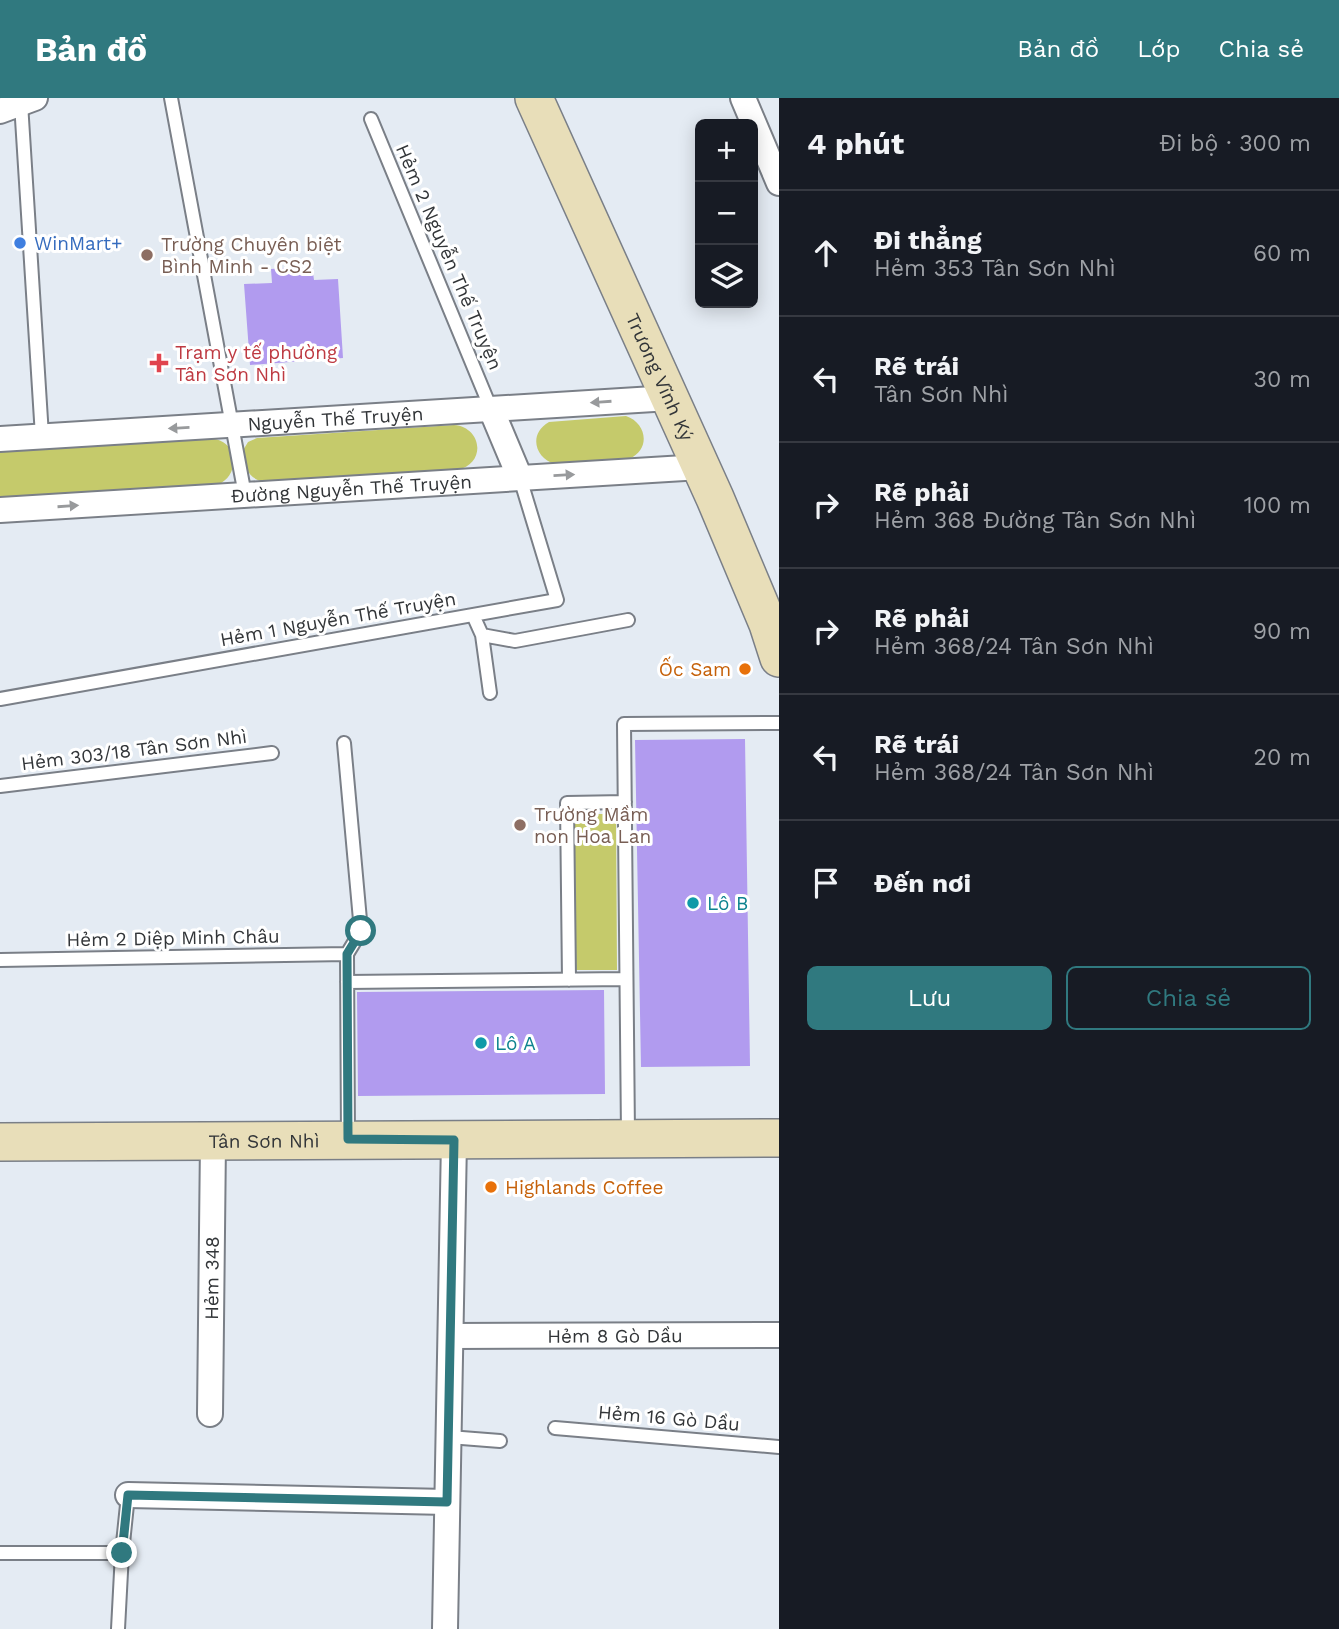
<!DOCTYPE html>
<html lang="vi">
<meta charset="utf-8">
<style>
body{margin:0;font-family:"Work Sans",sans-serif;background:#20242c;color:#f1f3f6}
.controls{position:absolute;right:21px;top:21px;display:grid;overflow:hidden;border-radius:10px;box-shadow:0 4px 18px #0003}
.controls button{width:63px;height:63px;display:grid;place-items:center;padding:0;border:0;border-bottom:2px solid #363941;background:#171b24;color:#f1f3f6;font:35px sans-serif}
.stop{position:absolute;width:21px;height:21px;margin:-16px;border:5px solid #30797f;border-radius:50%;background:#fff}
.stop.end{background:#30797f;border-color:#fff;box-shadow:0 2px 7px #0008}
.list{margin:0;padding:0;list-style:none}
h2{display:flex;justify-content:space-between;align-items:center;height:91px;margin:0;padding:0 28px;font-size:30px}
h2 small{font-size:23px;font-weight:400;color:#9ea1a6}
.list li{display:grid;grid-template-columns:46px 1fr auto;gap:21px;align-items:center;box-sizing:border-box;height:126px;padding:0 28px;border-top:2px solid #363941}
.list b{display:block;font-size:26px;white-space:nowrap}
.list p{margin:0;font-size:23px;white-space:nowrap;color:#9ea1a6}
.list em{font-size:23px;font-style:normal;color:#9ea1a6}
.actions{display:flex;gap:14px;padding:21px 28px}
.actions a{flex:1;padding:16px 0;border:2px solid #30797f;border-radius:10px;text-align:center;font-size:24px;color:#30797f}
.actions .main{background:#30797f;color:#fff}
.icon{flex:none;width:38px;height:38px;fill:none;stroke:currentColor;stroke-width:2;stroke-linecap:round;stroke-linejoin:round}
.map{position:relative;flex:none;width:779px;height:1531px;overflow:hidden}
header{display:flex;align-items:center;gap:42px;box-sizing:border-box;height:98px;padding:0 35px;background:#30797f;color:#fff}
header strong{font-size:33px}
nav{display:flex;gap:38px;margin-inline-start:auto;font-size:24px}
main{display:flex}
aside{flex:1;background:#171b24}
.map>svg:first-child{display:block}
.green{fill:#c5ca6b}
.building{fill:#b19bef}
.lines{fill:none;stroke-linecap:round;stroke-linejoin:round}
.lane-casing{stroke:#7a7f87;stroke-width:16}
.street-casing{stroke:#7a7f87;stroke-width:28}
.secondary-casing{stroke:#7a7f87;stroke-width:40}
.lane{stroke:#fff;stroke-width:12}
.street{stroke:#fff;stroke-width:24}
.secondary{stroke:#e8deb9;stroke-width:37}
.oneway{fill:#989a9c}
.route{stroke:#30797f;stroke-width:9}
.shop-dot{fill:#3f7fe0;stroke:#fff;stroke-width:2.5}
.education-dot{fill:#8d6e63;stroke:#fff;stroke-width:2.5}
.health-dot{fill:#e0444e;stroke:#fff;stroke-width:2.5}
.food-dot{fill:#e8710a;stroke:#fff;stroke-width:2.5}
.culture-dot{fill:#0f9aa8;stroke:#fff;stroke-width:2.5}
.labels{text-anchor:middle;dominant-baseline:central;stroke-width:6;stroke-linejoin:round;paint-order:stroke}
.shop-label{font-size:19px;fill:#366cbe;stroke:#fff;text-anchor:start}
.education-label{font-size:19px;fill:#785e54;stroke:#fff;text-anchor:start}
.street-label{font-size:19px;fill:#323538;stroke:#fff}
.health-label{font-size:19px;fill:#be3a42;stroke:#fff;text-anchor:start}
.food-label{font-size:19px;fill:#c56008;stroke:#fff;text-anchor:end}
.culture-label{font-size:19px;fill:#0d838f;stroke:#fff;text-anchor:start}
</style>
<header>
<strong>Bản đồ</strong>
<nav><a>Bản đồ</a><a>Lớp</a><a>Chia sẻ</a></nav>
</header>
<main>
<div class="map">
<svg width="779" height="1531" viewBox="0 0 779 1531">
<rect width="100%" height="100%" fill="#e4ebf3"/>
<!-- green -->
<path class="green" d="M 626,318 C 647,325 651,352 629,361 L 555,366 C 535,360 528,336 549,324 Z
M 454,327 C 482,329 487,366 457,372 L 264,384 C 247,380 246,370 242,354 L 248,344 L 257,340 Z
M 213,341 C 238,343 241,378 217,387 L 0,399 L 0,354 Z
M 574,716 L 616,716 L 617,872 L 576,872 Z"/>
<!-- building -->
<path class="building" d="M 312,168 L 314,182 L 338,181 L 343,260 L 250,267 L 244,186 L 272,185 L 271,171 Z
M 745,641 L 750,968 L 641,969 L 635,642 Z
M 604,892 L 605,996 L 358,998 L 357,894 Z"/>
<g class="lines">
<defs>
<path id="lane" d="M 171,0 L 245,397
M 21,5 L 42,338
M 371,21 L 491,311
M 473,517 L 482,537 L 515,543 L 628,522
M 482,537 L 490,595
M 0,601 L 557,502 L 520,380
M 344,645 L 361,833 L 347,856 L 348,1041
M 0,688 L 272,655
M 0,862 L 347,856
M 569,882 L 567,705 L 625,704
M 347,884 L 626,881
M 628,1037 L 624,626 L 779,625
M 555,1330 L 779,1349
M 449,1339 L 500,1343
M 0,1455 L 122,1455
M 118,1531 L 122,1455 L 128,1397"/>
<g id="street">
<path d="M 743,0 L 779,85"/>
<path d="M 0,13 L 35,0"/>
<path d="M 491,311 L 520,380"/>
<path id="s1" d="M 0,341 L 670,300"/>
<path id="s2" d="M 0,412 L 701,369"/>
<path id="s3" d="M 451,1238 L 779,1237"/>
<path id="s4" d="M 210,1316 L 213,1043"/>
<path d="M 128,1397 L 447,1404"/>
<path d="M 445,1531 L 454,1042"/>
</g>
<g id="secondary">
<path id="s5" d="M 534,0 L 715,400 L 768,526 L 779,560"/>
<path id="s6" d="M 0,1044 L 779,1040"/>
</g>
</defs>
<!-- lane casing -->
<use href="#lane" class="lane-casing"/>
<!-- street casing -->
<use href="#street" class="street-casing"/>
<!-- secondary casing -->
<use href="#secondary" class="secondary-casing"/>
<!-- lane -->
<use href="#lane" class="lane"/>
<!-- street -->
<use href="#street" class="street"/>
<!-- secondary -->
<use href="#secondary" class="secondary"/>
</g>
<!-- one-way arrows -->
<defs><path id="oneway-solid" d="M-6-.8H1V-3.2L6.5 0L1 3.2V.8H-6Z" transform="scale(1.75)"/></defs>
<g class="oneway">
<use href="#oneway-solid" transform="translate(601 304) rotate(176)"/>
<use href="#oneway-solid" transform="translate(179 330) rotate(177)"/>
<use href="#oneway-solid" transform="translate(564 377) rotate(-3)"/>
<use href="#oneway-solid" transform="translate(68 408) rotate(-4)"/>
</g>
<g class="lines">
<!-- route -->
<path class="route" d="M 122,1455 L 128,1397 L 447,1404 L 454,1042 L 348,1041 L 347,856 L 361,833"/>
</g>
<!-- markers -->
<circle class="shop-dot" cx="20" cy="145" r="7"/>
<g class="education-dot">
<circle cx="147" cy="157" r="7"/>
<circle cx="520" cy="727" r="7"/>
</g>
<path class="health-dot" d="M155.5 254.5h7v7h7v7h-7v7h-7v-7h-7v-7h7z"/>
<g class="food-dot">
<circle cx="745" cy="571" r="7"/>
<circle cx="491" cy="1089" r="7"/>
</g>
<g class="culture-dot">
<circle cx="693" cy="805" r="7"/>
<circle cx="481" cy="945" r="7"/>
</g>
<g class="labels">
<!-- shop labels -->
<g class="shop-label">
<text x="34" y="145">WinMart+</text>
</g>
<!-- education labels -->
<g class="education-label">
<text x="161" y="146">Trường Chuyên biệt<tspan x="161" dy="22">Bình Minh - CS2</tspan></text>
<text x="534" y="716">Trường Mầm<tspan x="534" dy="22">non Hoa Lan</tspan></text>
</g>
<!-- street labels -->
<g class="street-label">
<text transform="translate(449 159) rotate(67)">Hẻm 2 Nguyễn Thế Truyện</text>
<text stroke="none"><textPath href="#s5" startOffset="306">Trương Vĩnh Ký</textPath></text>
<text stroke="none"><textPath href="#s1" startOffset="336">Nguyễn Thế Truyện</textPath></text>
<text stroke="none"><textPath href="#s2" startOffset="352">Đường Nguyễn Thế Truyện</textPath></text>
<text transform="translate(338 521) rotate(-10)">Hẻm 1 Nguyễn Thế Truyện</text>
<text transform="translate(134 652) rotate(-7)">Hẻm 303/18 Tân Sơn Nhì</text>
<text transform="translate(173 840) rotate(-1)">Hẻm 2 Diệp Minh Châu</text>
<text stroke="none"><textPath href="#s6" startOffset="264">Tân Sơn Nhì</textPath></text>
<text stroke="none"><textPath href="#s4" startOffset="136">Hẻm 348</textPath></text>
<text stroke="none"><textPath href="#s3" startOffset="164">Hẻm 8 Gò Dầu</textPath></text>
<text transform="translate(669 1320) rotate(5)">Hẻm 16 Gò Dầu</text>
</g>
<!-- health labels -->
<g class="health-label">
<text x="175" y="254">Trạm y tế phường<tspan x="175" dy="22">Tân Sơn Nhì</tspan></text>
</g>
<!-- food labels -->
<g class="food-label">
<text x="731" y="571">Ốc Sam</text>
<text x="505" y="1089" text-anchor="start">Highlands Coffee</text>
</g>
<!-- culture labels -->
<g class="culture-label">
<text x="707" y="805">Lô B</text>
<text x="495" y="945">Lô A</text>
</g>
</g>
</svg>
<div class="controls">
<button>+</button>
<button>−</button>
<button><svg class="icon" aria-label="layers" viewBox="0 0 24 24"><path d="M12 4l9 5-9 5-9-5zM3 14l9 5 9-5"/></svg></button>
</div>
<div class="stop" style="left:361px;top:833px"></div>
<div class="stop end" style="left:122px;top:1455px"></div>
</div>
<aside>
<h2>4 phút<small>Đi bộ · 300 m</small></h2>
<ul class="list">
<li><svg class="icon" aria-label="ahead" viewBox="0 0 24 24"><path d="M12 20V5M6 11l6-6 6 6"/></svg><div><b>Đi thẳng</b><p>Hẻm 353 Tân Sơn Nhì</p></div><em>60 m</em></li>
<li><svg class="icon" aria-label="left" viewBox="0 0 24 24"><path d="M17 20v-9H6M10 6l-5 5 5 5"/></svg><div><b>Rẽ trái</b><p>Tân Sơn Nhì</p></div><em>30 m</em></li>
<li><svg class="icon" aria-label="right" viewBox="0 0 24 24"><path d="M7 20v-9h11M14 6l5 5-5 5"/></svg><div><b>Rẽ phải</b><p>Hẻm 368 Đường Tân Sơn Nhì</p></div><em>100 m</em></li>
<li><svg class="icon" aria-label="right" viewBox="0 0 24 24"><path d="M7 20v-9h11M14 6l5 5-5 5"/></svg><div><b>Rẽ phải</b><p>Hẻm 368/24 Tân Sơn Nhì</p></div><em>90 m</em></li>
<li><svg class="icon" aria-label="left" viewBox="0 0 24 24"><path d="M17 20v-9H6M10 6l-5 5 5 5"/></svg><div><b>Rẽ trái</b><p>Hẻm 368/24 Tân Sơn Nhì</p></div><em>20 m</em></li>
<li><svg class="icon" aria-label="arrive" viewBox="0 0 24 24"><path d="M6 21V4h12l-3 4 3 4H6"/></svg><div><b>Đến nơi</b></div></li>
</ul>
<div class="actions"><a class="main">Lưu</a><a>Chia sẻ</a></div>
</aside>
</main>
